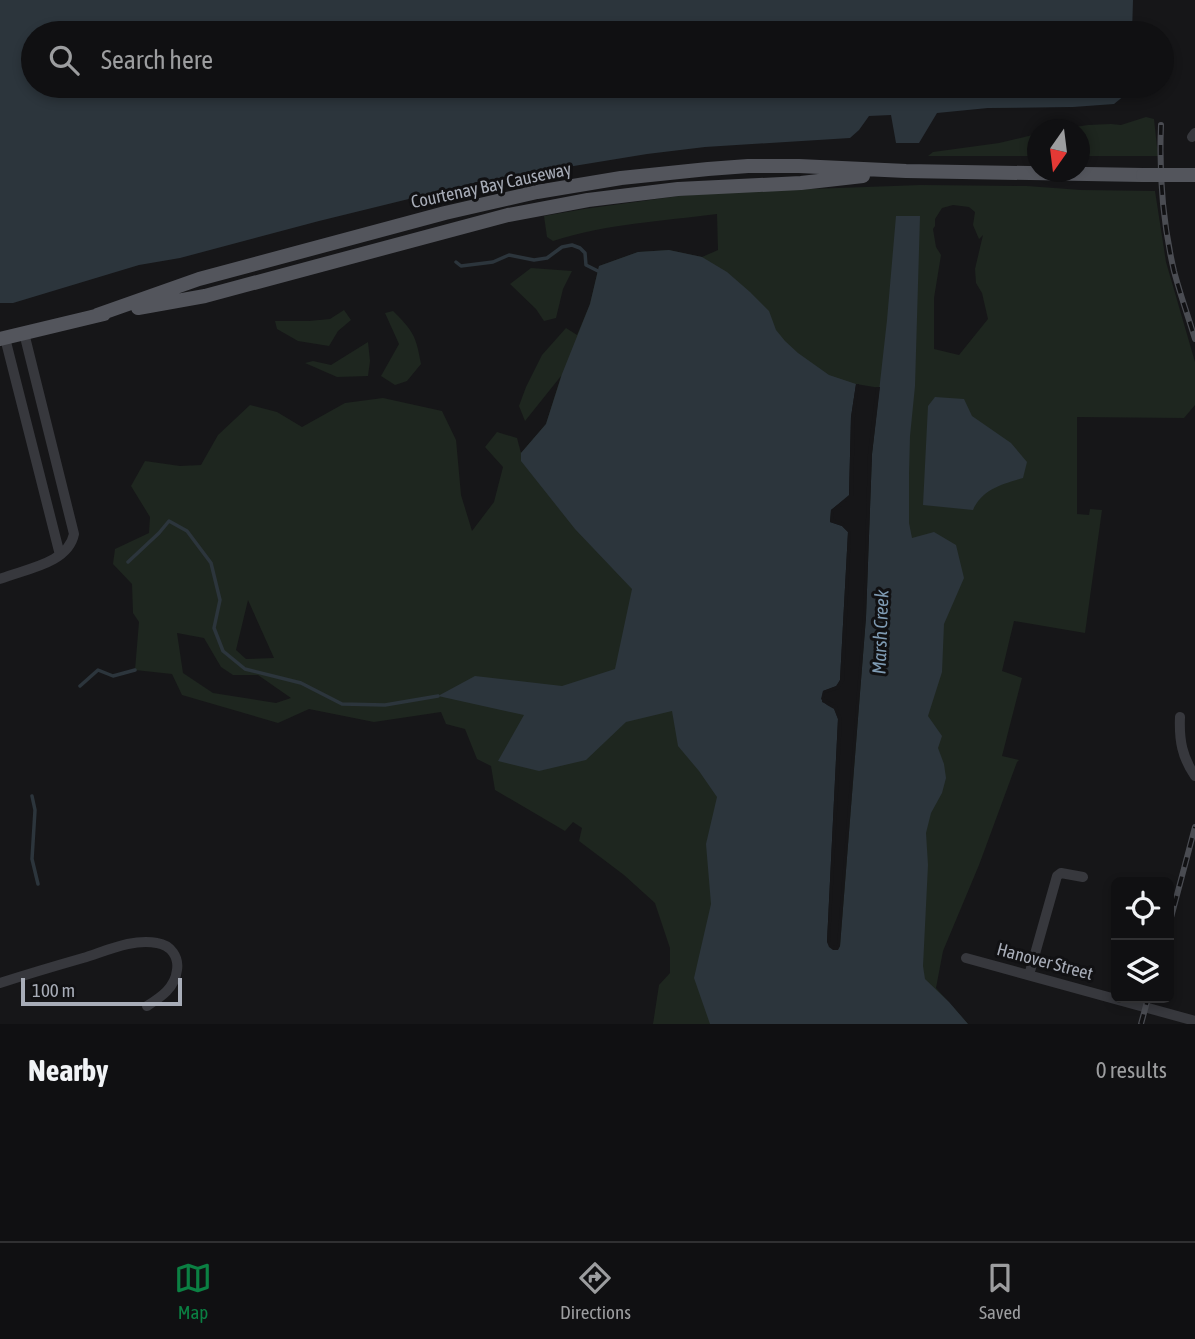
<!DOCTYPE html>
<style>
body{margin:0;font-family:"Asap Condensed",sans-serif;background:#19191b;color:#f1f3f6}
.controls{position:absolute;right:21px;bottom:21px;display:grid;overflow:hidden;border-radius:10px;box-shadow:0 4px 10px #0003}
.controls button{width:63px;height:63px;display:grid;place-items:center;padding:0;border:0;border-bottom:2px solid #303032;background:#101012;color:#f1f3f6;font:35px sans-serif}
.compass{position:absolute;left:1027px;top:119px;width:63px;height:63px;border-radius:50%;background:#101012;box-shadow:0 4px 10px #0003;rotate:194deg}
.scale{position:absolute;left:21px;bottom:18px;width:161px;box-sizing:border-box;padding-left:7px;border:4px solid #a8adb8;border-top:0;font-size:19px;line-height:24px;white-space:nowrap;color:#a8adb8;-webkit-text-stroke:5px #111113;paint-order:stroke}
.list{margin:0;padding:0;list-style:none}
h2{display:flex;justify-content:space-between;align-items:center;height:91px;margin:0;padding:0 28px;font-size:30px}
h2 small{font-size:23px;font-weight:400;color:#9c9d9f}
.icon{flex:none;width:38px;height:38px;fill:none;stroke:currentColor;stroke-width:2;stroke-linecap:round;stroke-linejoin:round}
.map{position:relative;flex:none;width:1195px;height:1024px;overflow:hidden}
.search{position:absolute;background:#101012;box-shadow:0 4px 10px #0003;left:21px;right:21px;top:21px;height:77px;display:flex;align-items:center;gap:18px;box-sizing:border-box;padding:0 24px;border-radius:38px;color:#9c9d9f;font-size:26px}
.sheet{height:217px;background:#101012}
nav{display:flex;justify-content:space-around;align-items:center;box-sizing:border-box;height:98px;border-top:2px solid #303032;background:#101012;font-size:19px;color:#9c9d9f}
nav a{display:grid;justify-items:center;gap:4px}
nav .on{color:#0b8043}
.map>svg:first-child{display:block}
.green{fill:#1e261f;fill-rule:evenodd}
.water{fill:#2c353c}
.pier{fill:#161618}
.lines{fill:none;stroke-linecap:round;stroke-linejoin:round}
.stream{stroke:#2c353c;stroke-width:3.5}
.minor{stroke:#37383d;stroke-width:10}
.major{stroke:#53555c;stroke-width:14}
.rail-casing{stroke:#4a4c52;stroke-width:6}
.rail{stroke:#111113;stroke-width:3.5;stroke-dasharray:10;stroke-linecap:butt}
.major-bridge{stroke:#53555c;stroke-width:14}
.labels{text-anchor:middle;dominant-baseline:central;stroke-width:6;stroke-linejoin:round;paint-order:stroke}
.street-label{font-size:18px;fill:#a8adb8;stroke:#111113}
.water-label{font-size:19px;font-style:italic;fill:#7f9bb3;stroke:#111113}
</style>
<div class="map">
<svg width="1195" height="1024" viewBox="0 0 1195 1024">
<rect width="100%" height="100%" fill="#161618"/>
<!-- green -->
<path class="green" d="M 1146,117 L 1154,119 L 1158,156 L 1080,156 L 1080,130 L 1061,129 L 1088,125 L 1111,124 L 1121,125 Z
M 1037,134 L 1037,156 L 928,156 L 933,152 L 999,143 Z
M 921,185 L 1027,186 L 1081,190 L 1155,191 L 1166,262 L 1195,362 L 1195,405 L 1184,418 L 1077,417 L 1077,514 L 1089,515 L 1090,509 L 1102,510 L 1085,633 L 1014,621 L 1002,671 L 1022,678 L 1002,756 L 1019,760 L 1017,762 L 979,865 L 943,951 L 936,988 L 968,1024 L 653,1024 L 659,985 L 670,973 L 670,948 L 655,903 L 624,875 L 579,841 L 582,828 L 573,822 L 565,831 L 495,790 L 491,766 L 477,759 L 465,729 L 446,724 L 441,712 L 374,722 L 309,709 L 278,723 L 182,695 L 172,674 L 135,670 L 139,622 L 133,613 L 132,584 L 113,564 L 115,549 L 149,533 L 150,517 L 131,486 L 145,461 L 180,466 L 201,465 L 218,435 L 250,405 L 277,412 L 302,427 L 345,403 L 383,398 L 442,411 L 456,440 L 461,495 L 472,531 L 494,502 L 503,467 L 485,447 L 497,432 L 517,438 L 521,453 L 546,424 L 561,376 L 525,421 L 519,406 L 526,387 L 542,355 L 566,328 L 577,335 L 590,304 L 599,266 L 638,252 L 669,250 L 702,257 L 718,250 L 717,214 C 662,221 606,224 553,241 L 547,237 L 544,216 L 584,209 L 679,196 L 730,192 ZM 953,205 L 969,207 L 975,212 L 973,225 L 979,239 L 983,235 L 975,269 L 976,283 L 982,293 L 988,319 L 959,355 L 934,349 L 934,298 L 941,255 L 936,247 L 933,229 L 935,226 L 935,219 L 942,208 ZM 856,384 L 880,388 L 872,454 L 866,617 L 838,950 L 827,942 L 821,695 L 831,510 ZM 248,600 L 274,658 L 246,659 L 236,650 ZM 177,633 L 204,638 L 221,667 L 233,675 L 258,675 L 291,698 L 276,703 L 213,693 L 183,673 Z
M 531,268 L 572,271 L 563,289 L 556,318 L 544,321 L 536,309 L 510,284 Z
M 344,310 L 351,320 L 338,331 L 329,346 L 298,341 L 277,329 L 275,321 L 309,321 L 330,319 Z
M 393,311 C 413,331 416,335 421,364 L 407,381 L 395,385 L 381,376 L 399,344 L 385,313 Z
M 368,342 L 370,361 L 368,376 L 337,377 L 305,363 L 313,361 L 331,365 Z"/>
<!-- water -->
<path class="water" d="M 0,0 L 1133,0 L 1132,33 L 33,33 L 33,86 L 1131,86 L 1130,91 L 1114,104 L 1073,107 L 988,108 L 937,113 L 919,143 L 896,143 L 891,115 L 869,116 L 859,130 L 850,138 L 705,147 L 647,154 L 482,181 L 319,221 L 180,258 L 139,265 L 13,303 L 0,303 Z
M 896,216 L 920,216 L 915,386 L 910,436 L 909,474 L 909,523 L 912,538 L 934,532 L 956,545 L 964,578 L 944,624 L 942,672 L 928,716 L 942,736 L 938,748 L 944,764 L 946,778 L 942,793 L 931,813 L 926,833 L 928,865 L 923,966 L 925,979 L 949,1002 L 968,1024 L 710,1024 L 694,978 L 711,904 L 706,844 L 717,797 L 699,771 L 678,746 L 672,711 L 626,722 L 586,760 L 539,771 L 498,761 L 524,715 L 438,696 L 475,676 L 562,686 L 615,669 L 632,589 L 575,529 L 521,461 L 521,453 L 546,424 L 562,374 L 590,304 L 599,266 L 638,252 L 669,250 L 702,257 L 727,272 L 750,292 L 769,311 L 776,330 L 785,341 L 798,353 L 829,375 L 856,384 L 851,417 L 849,496 L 831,510 L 830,522 L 842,526 L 848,532 L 840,680 L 837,686 L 823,691 L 822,702 L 834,708 L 838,719 L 827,942 L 838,949 L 840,946 L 866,617 L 872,454 L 887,320 Z
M 935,397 L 964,399 L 972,416 L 1011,443 L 1027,462 L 1023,478 C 1003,484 982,489 973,510 L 923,505 L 928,406 Z"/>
<!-- pier -->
<path class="pier" d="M 856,384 L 859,384 L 855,417 L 853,496 L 834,512 L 833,519 L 844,523 L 851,532 L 844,681 L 839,689 L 825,693 L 824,698 L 837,706 L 842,719 L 830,941 L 834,946 L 837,945 L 863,616 L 868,454 L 876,387 L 880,387 L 872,454 L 866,617 L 840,946 L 838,950 L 833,950 L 829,947 L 827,942 L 838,719 L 834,709 L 827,705 L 821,699 L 823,691 L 836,686 L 840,680 L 848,532 L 842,526 L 830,522 L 831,510 L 849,495 L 851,417 Z"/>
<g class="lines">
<!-- stream -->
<path class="stream" d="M 456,262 L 461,266 L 493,262 L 509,255 L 534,260 L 547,258 L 562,247 L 572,245 L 580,248 L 585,253 L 586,265 L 598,271
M 128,562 L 159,533 L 169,521 L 187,531 L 211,563 L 220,600 L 214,628 L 223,651 L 245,669 L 301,683 L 342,704 L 385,705 L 438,696
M 80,686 L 98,670 L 113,676 L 135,670
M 32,796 L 35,810 L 32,859 L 38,884"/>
<!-- minor -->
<path class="minor" d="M 1192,137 L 1195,133
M 5,338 L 60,555
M 0,579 C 24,569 68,564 74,534 L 24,333
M 1180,717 C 1179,740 1182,757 1195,776
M 966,958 L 1195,1021
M 1029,975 L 1057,876 L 1061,873 L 1083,877
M 0,983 C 28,974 55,966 83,958 C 106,951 133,938 157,943 C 171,945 179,957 177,970 C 175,988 161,997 147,1006"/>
<!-- major -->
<path class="major" d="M 138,308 L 205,296 L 508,215 L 588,200 L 678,189 L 801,183 L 863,176
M 97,315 L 199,279 L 445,213 L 537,192 L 621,178 L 708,169 L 748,166 L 799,166 L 906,171 L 1143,175
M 0,339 L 104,314"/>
<defs>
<path id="rail" d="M 1161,125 C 1159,173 1163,224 1174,271 C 1180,294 1188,316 1195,339
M 1169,925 L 1195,827
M 1141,1024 L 1148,998"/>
</defs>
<!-- rail casing -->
<use href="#rail" class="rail-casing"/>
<!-- rail -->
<use href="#rail" class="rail"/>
<!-- major-bridge -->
<path class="major-bridge" d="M 1143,175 L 1195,175"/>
</g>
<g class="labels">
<!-- street labels -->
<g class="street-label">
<text transform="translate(491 185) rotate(-12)">Courtenay Bay Causeway</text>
<text transform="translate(1045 961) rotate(15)">Hanover Street</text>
</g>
<!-- water labels -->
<g class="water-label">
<text transform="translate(880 632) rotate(-88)">Marsh Creek</text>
</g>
</g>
</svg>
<div class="controls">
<button><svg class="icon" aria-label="locate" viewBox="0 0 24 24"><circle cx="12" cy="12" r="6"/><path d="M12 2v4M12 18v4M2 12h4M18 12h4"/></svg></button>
<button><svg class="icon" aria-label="layers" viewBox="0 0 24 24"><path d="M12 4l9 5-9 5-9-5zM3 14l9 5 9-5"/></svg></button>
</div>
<svg class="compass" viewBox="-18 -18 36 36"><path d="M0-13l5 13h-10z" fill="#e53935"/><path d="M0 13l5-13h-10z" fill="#9c9d9f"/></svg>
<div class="scale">100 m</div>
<div class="search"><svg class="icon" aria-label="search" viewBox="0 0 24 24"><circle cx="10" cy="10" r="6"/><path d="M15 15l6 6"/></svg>Search here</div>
</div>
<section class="sheet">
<h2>Nearby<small>0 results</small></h2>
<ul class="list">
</ul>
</section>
<nav>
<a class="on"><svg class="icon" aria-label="map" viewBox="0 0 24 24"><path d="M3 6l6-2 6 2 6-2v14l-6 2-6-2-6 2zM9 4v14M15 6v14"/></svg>Map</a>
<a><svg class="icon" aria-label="directions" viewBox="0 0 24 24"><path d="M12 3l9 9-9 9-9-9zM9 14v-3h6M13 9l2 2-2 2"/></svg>Directions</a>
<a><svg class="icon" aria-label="saved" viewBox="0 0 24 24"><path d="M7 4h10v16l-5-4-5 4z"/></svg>Saved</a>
</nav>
